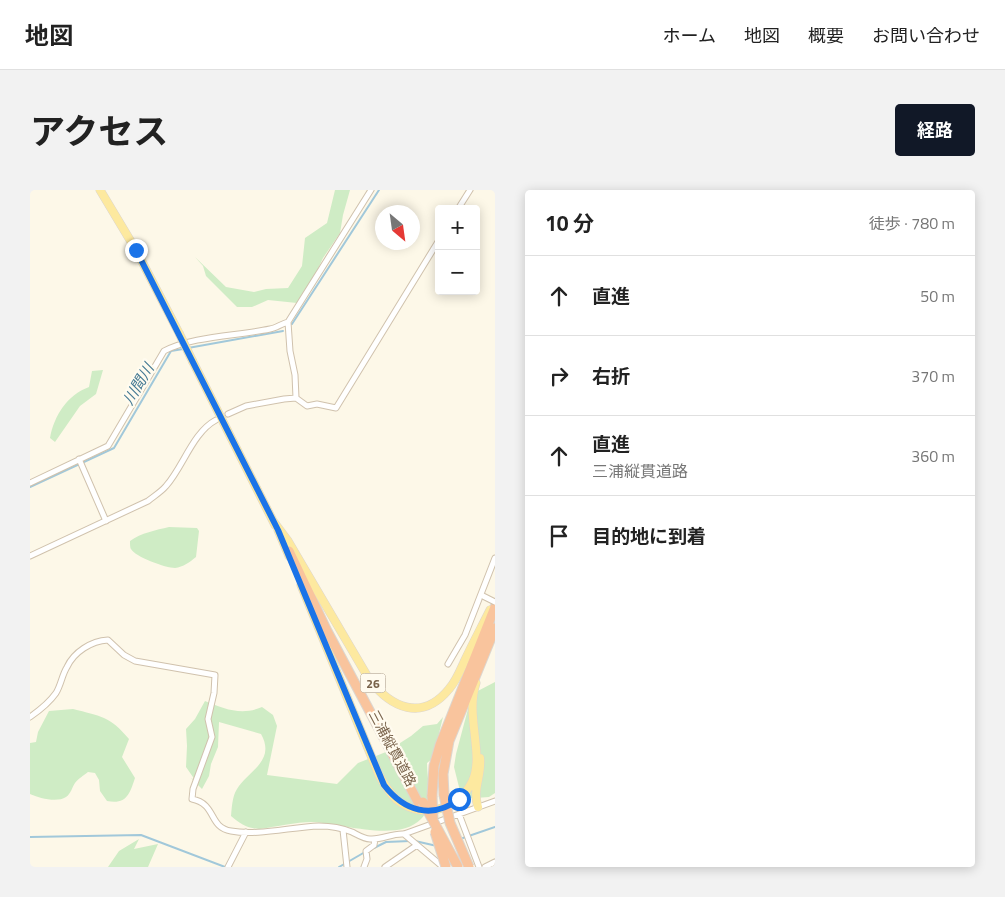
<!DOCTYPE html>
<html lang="ja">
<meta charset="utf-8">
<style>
body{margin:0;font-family:"Titillium Web","Noto Sans JP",sans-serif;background:#f2f2f2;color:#222}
.controls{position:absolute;right:15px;top:15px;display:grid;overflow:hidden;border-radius:5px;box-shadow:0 2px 12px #0003}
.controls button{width:45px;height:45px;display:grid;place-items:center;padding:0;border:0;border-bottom:1px solid #e0e0e0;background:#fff;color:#222;font:25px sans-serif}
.compass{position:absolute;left:345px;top:15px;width:45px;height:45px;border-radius:50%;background:#fff;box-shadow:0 2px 12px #0003;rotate:151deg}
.stop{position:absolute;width:15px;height:15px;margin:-11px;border:4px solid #1a73e8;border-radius:50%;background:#fff}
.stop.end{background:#1a73e8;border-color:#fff;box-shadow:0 1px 5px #0008}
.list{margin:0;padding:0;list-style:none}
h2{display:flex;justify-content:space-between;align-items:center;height:65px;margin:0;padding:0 20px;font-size:21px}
h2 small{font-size:16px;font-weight:400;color:#767676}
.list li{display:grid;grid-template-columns:32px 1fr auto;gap:15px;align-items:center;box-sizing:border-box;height:80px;padding:0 20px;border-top:1px solid #e0e0e0}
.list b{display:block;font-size:19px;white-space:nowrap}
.list p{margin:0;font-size:16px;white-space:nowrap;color:#767676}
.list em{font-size:16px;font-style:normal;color:#767676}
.icon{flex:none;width:28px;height:28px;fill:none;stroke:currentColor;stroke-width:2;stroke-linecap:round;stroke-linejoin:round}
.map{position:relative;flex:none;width:465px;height:677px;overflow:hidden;border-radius:5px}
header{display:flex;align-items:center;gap:30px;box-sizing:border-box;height:70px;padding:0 25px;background:#fff;border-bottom:1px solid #e0e0e0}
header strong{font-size:24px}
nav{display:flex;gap:28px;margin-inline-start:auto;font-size:18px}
.intro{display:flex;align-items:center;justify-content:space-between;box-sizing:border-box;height:120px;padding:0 30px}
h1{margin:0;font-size:35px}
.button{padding:12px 22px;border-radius:5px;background:#111827;color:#fff;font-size:18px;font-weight:700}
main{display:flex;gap:30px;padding:0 30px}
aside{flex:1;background:#fff;border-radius:5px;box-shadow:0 2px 12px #0003}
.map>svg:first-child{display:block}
.green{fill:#cfecc5}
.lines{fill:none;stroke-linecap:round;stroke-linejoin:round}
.stream{stroke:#a1c8da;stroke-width:2}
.minor-casing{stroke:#d0c2ad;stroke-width:7}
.primary-casing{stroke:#dcd6d0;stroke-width:9}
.motorway-casing{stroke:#dcd6d0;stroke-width:11}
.minor{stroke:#fff;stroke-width:5}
.primary{stroke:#fde99f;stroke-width:8}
.motorway{stroke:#f9c49d;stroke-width:9}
.minor-bridge-casing{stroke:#d0c2ad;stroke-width:7;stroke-linecap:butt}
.primary-bridge-casing{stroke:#dcd6d0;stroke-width:9;stroke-linecap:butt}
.motorway-bridge-casing{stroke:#dcd6d0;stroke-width:11;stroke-linecap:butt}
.minor-bridge{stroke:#fff;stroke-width:5}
.primary-bridge{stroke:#fde99f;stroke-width:8}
.motorway-bridge{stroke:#f9c49d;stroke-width:9}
.route{stroke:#1a73e8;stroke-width:6}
.labels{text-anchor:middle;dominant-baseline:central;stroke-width:4.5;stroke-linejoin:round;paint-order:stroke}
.shield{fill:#fffbef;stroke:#a1917c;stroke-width:1}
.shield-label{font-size:12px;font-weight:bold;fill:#79634b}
.street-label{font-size:14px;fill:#79634b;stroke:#fffbef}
.water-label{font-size:15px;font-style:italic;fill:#467a94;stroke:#fffbef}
</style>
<header>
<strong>地図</strong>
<nav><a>ホーム</a><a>地図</a><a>概要</a><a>お問い合わせ</a></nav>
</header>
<div class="intro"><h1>アクセス</h1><a class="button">経路</a></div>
<main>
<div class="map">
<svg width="465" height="677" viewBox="0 0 465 677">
<rect width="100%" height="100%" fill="#fdf8e8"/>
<!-- green -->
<path class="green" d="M 305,0 L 320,0 L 313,25 L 310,43 L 293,68 L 279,98 L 267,113 L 238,110 L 222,117 L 207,117 L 176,86 L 173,76 L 165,67 L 196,97 L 224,102 L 236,99 L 258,98 L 272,76 L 275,48 L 297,33 Z
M 73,180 L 66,204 L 50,216 L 25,252 L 20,248 C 24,226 37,205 59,197 L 62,181 Z
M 139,337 L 167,338 L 169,341 L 166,367 C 160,372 153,377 145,378 C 136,378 105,367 101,359 C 100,358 100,353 100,351 C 111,343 126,340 139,337 Z
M 465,492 L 465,603 L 459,607 L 432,609 L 424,577 L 426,564 L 442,504 Z
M 175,511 C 194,519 212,526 232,517 L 243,525 L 247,536 L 237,585 L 307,594 L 328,573 L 356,562 L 381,546 L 393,536 L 407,534 L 413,527 L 403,568 L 397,573 C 397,590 404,616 391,629 C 368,653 311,633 282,632 C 266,632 245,637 229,639 C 217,638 210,634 201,626 C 202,617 202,607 207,599 C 219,580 246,571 231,544 L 189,532 L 188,557 L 181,574 L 179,586 L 172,599 L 161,588 L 165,590 L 156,577 L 157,556 L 156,539 L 165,529 Z
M 43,519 C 70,526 80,526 99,549 L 92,567 L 105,588 C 100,603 97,615 77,611 L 70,601 L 69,590 L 65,583 L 58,582 C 54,585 48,589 45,593 C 42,597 41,604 36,607 C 27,613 9,608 0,604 L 0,553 L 6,552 L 8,542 L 19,521 Z
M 109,649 L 104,659 L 128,654 L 118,677 L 78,677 L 89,661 Z"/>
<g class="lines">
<!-- stream -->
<path class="stream" d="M 262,134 L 349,0
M 158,158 L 253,141
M 0,297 L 84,258 L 141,161 L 153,159
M 0,647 L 111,645 L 195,677
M 430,649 L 465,637
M 385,651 L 407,656
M 344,658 L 356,652 L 380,651
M 309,677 L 335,662"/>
<defs>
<path id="minor" d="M 428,19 L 440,0
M 266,208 L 265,185 L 260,161 L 258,132 L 341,0
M 198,224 L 216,216 L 254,209 L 266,208 L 277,216 L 287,214 L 306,218 L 409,50
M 49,269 L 76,331
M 0,293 L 78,256 L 134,161 C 163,146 207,146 240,139 C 246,138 251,134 258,132
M 0,366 L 118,311 C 124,306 131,302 136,296 C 153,277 163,242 186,230
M 418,474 L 435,445 L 465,368
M 0,527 C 10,520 19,513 26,503 C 31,495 32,485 37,477 C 44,462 61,451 78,450 L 94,465 L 105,471 L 185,485 L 184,503 L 178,529 L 182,547 L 163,599 L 162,609 C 187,614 178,637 201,641 C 227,646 261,637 289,636 C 300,636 312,638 322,642 C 328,645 334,649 340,649 C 352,650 362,643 374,644 L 465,611
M 429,624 L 449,677
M 313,640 L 317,677
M 374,644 L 413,677
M 198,677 L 216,642
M 334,677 L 337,669 L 336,661 L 344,655 L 345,649
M 355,677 L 387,655
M 455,677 L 465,672"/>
<path id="primary" d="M 70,0 L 106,60 L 149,143
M 163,172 L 245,335
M 243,331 L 258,351 L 339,489 C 361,518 392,532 419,499 C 426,491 430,481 434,472 C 442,455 451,438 460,420
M 248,340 L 259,366
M 271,395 L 349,585 C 354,594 359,603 367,610 C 392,630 428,620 442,592 C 455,566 435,526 446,493
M 448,617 C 442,599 452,586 450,568"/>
<path id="motorway" d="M 259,361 L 296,439 L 389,614
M 414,605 L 413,584 L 419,551 L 465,438
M 402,606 L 404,576 L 410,555 L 465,417"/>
</defs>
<!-- minor casing -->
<use href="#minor" class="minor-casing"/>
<!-- primary casing -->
<use href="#primary" class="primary-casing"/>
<!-- motorway casing -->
<use href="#motorway" class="motorway-casing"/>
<!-- minor -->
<use href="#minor" class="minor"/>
<!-- primary -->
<use href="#primary" class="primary"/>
<!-- motorway -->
<use href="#motorway" class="motorway"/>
<defs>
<path id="minor-bridge" d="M 453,406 L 465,412"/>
<path id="primary-bridge" d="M 149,143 L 163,172"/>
<path id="motorway-bridge" d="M 414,605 L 420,633 L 439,677
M 402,606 L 403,629
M 393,612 L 428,677
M 405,642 L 416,677"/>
</defs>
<!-- minor-bridge casing -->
<use href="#minor-bridge" class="minor-bridge-casing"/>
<!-- primary-bridge casing -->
<use href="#primary-bridge" class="primary-bridge-casing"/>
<!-- motorway-bridge casing -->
<use href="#motorway-bridge" class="motorway-bridge-casing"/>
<!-- minor-bridge -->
<use href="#minor-bridge" class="minor-bridge"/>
<!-- primary-bridge -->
<use href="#primary-bridge" class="primary-bridge"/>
<!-- motorway-bridge -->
<use href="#motorway-bridge" class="motorway-bridge"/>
</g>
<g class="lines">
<!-- route -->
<path class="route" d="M 106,60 L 248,340 L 354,595 C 374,621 402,630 429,609"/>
</g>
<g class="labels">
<!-- shield labels -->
<rect class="shield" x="330.5" y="483.5" width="25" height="19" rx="4"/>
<g class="shield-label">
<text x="343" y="493">26</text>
</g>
<!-- street labels -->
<g class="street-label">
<text transform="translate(363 558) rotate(62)">三浦縦貫道路</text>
</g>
<!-- water labels -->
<g class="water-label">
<text transform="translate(108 194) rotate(-59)">川間川</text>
</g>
</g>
</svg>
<div class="controls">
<button>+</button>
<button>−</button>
</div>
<svg class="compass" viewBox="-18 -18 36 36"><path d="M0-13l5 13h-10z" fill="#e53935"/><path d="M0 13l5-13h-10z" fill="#767676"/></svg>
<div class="stop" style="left:429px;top:609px"></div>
<div class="stop end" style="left:106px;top:60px"></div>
</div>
<aside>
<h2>10 分<small>徒歩 · 780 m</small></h2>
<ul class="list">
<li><svg class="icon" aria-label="ahead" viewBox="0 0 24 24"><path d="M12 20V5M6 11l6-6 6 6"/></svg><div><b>直進</b></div><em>50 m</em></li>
<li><svg class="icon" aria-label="right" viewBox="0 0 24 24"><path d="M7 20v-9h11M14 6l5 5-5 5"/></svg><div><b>右折</b></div><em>370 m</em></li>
<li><svg class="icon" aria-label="ahead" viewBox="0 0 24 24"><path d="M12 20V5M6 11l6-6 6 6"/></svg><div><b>直進</b><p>三浦縦貫道路</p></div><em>360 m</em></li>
<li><svg class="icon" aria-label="arrive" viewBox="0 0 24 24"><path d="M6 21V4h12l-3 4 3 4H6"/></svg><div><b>目的地に到着</b></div></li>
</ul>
</aside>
</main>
